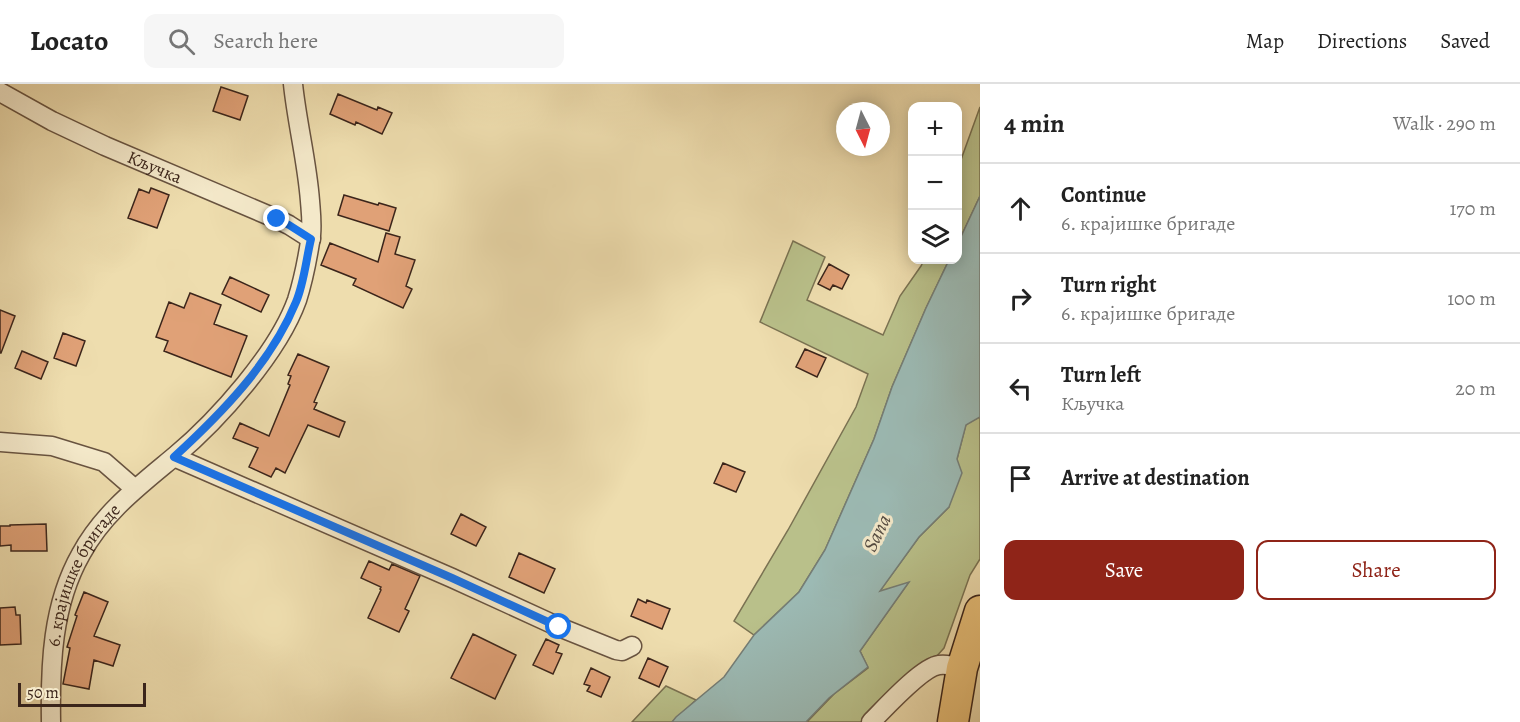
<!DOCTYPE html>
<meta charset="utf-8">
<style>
body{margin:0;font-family:Alegreya,serif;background:#f6f6f6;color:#222}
.controls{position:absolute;right:18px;top:18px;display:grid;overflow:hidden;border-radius:12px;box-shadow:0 3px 15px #0003}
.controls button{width:54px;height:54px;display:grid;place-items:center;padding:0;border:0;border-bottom:2px solid #e0e0e0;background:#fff;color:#222;font:30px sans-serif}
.compass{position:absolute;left:836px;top:18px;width:54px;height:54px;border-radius:50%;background:#fff;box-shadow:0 3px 15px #0003;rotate:174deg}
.scale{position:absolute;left:18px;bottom:15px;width:128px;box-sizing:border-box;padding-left:6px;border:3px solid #3b251b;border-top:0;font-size:16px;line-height:21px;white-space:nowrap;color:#3b251b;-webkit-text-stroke:4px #f4e9ca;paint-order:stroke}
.stop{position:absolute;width:18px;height:18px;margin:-14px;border:4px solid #1a73e8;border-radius:50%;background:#fff}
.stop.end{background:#1a73e8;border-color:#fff;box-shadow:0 2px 6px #0008}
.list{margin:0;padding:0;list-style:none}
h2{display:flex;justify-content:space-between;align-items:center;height:78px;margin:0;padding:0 24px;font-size:26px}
h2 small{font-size:20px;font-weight:400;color:#767676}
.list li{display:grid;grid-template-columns:39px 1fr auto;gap:18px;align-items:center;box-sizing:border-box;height:90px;padding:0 24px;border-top:2px solid #e0e0e0}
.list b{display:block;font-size:22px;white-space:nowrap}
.list p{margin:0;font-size:20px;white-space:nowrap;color:#767676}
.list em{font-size:20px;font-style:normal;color:#767676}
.actions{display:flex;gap:12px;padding:18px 24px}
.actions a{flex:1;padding:14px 0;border:2px solid #8f2418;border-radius:12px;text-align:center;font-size:21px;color:#8f2418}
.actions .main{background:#8f2418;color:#fff}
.icon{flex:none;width:33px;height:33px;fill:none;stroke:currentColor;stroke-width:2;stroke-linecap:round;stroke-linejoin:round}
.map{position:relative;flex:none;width:980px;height:638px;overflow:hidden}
header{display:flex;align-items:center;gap:36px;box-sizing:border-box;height:84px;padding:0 30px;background:#fff;border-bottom:2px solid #e0e0e0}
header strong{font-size:28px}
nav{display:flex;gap:33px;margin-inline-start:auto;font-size:21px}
.search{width:420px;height:54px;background:#f6f6f6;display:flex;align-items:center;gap:15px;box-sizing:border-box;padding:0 21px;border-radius:12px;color:#767676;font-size:22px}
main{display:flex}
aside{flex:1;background:#fff}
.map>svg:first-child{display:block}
.green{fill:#b9c08a;stroke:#7a7252;stroke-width:1.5}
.water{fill:#9cbab4;stroke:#757e77;stroke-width:1.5}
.building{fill:#e0a177;stroke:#3b251b;stroke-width:1.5}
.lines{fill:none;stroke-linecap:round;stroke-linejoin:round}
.minor-casing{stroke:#685340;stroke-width:21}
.primary-casing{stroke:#3b251b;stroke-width:33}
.minor{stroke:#f4e9ca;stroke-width:18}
.primary{stroke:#e7be77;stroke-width:30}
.route{stroke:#1a73e8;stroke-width:8}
.labels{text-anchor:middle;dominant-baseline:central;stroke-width:6;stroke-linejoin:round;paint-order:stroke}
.street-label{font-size:18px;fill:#3b251b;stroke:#f4e9ca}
.water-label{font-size:20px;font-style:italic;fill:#534a41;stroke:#f4e9ca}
</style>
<header>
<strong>Locato</strong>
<div class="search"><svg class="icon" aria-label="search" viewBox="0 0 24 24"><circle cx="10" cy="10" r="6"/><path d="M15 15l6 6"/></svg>Search here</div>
<nav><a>Map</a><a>Directions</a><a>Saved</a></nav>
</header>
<main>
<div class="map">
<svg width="980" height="638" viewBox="0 0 980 638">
<rect width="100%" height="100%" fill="#eeddae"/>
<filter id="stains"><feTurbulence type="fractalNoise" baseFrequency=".00333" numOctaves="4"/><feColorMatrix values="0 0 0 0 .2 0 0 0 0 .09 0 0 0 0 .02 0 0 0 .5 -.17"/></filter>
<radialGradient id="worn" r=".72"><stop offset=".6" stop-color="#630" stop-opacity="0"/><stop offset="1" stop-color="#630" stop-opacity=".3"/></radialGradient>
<!-- green -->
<path class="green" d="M 980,23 L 980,112 L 958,159 L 958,84 Z
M 793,157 L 825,173 L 807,216 L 883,251 L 900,212 L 921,182 L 924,176 L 949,176 L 926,224 L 892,303 L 874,355 L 825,466 L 799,508 L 754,551 L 734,537 L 788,446 L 856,323 L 868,290 L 760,238 Z
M 980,333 L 980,475 L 970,491 L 944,564 L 936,573 L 865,638 L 807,638 L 834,610 L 868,584 L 860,567 L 908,499 L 879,508 L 919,453 L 949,423 L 957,375 L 966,340 Z
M 666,602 L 696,616 L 672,638 L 632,638 Z"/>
<!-- water -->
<path class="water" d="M 980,112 L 980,333 L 966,341 L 957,375 L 962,389 L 949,423 L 919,453 L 880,507 L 909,498 L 860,567 L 868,583 L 829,614 L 806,638 L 672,638 L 676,633 L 724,593 L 754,551 L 799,508 L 825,466 L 874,355 L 892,303 L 926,224 L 949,176 L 958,176 L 958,159 Z"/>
<!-- building -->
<path class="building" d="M 221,3 L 248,12 L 240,36 L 213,27 Z
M 338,10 L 377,26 L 378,23 L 392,29 L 382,50 L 356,38 L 355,41 L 330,30 Z
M 151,104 L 169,111 L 157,144 L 128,134 L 139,105 L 149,109 Z
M 344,111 L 378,121 L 379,119 L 396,124 L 389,147 L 338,131 Z
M 386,149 L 400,153 L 395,170 L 415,176 L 406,202 L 412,205 L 403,224 L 353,201 L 356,195 L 321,181 L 330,159 L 378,178 Z
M 829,180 L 849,191 L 842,205 L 833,201 L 830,206 L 818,200 Z
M 230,193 L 269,211 L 261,228 L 222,210 Z
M 190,209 L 221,221 L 214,240 L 247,252 L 231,293 L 164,267 L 168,257 L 156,253 L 169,218 L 184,224 Z
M 0,226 L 15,232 L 1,269 L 0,269 Z
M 63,249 L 85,257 L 76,282 L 54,274 Z
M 805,265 L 826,274 L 817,293 L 796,283 Z
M 22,267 L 48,278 L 41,295 L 15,284 Z
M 298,270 L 329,283 L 314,318 L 317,319 L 314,325 L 345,338 L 339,353 L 308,341 L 285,389 L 276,384 L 271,393 L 249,383 L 258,364 L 233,354 L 240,339 L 269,352 L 290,301 L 288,300 L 291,292 L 288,291 Z
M 723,379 L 745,388 L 736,408 L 714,399 Z
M 461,430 L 486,443 L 476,462 L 451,450 Z
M 46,440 L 47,467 L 11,467 L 11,461 L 0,462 L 0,442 L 10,442 L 10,441 Z
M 519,469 L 555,485 L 544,509 L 509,493 Z
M 369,477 L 389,486 L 392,480 L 420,492 L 405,525 L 409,527 L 399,548 L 368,534 L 381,506 L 380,505 L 381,503 L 361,494 Z
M 84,508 L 108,518 L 94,552 L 120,561 L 113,582 L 94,576 L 89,605 L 63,600 L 70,564 L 67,563 L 77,532 L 75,531 Z
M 638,515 L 646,519 L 647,516 L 670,525 L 662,545 L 631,532 Z
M 15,523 L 16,531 L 20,531 L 21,560 L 0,561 L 0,524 Z
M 473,550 L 516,571 L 495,615 L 451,594 Z
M 546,555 L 559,561 L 556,568 L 562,570 L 553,590 L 533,581 Z
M 648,574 L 668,583 L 659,603 L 639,594 Z
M 591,584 L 610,593 L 601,613 L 587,607 L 590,602 L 584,600 Z"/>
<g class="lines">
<defs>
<g id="minor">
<path id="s1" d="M 0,8 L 52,37 L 105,62 L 277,135 L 289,141 L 311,155"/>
<path d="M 0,358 L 52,362 L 104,378 L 135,405"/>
<path d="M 174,373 L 452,494 L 559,543 L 616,566 L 622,567 L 632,562"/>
<path id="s2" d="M 51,638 C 50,581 52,521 81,470 C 103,429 139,402 175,372 C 218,336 278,269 297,216 C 303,197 307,177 310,158 C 313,145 311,130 310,117 C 307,77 297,39 293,0"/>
<path d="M 871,638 C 884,625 922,583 939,581 C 947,580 955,582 962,584"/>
</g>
<path id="primary" d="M 953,638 L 962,584 L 980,527"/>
</defs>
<!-- minor casing -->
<use href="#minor" class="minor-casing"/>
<!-- primary casing -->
<use href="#primary" class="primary-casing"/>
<!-- minor -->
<use href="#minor" class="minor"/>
<!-- primary -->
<use href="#primary" class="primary"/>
</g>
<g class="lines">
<!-- route -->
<path class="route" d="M 277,135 L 289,141 L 311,155 C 306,176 304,199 296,218 C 271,279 222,329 174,373 L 452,494 L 559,543"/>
</g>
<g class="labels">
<!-- street labels -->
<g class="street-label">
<text stroke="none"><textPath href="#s1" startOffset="172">Кључка</textPath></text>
<text stroke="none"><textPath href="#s2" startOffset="154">6. крајишке бригаде</textPath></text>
</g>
<!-- water labels -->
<g class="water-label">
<text transform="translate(877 449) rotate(-64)">Sana</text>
</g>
</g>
<rect width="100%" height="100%" filter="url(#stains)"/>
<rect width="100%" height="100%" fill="url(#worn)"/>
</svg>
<div class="controls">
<button>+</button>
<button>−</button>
<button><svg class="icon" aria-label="layers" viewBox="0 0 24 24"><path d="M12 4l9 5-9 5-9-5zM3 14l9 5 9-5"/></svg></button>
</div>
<svg class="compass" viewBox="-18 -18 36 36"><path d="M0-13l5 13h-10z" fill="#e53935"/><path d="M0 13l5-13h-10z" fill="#767676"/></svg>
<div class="scale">50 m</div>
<div class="stop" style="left:559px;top:543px"></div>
<div class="stop end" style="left:277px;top:135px"></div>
</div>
<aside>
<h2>4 min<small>Walk · 290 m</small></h2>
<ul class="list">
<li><svg class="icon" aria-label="ahead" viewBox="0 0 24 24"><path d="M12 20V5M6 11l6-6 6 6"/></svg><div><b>Continue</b><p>6. крајишке бригаде</p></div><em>170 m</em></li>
<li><svg class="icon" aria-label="right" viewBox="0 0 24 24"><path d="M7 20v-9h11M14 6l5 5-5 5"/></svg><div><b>Turn right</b><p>6. крајишке бригаде</p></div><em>100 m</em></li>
<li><svg class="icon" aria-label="left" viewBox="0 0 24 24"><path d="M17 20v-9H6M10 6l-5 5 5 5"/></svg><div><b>Turn left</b><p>Кључка</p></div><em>20 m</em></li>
<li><svg class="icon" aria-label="arrive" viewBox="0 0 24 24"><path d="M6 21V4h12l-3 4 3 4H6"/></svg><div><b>Arrive at destination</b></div></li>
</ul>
<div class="actions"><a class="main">Save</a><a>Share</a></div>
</aside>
</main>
